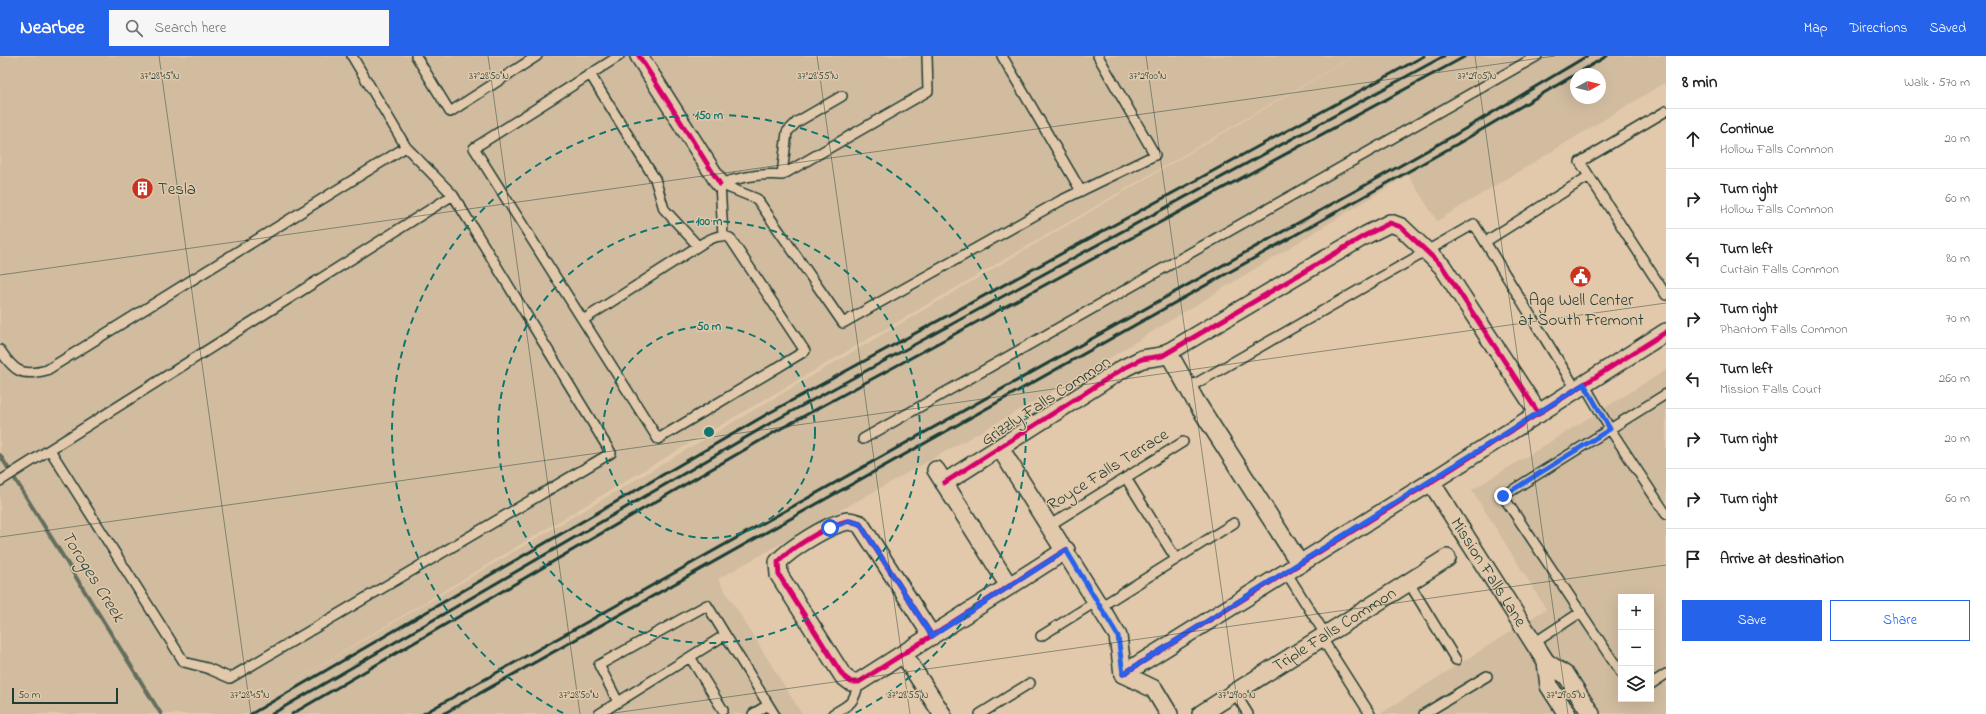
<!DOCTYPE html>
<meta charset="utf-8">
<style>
body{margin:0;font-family:"Indie Flower",sans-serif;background:#f6f6f6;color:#202124}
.controls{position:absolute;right:12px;bottom:12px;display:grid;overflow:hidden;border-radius:0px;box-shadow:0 4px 16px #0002}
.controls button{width:36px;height:36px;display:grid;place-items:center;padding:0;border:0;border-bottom:1px solid #e0e0e0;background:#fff;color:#202124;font:20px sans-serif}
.compass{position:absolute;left:1570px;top:12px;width:36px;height:36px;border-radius:50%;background:#fff;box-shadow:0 4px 16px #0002;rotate:82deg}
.scale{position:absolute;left:12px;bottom:10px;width:106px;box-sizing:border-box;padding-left:4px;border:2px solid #1f3d34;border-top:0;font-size:11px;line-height:14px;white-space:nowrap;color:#1f3d34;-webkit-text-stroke:3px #e3c9ab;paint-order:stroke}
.stop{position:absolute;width:12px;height:12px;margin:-9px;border:3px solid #2563eb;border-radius:50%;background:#fff}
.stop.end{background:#2563eb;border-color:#fff;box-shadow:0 1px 4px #0008}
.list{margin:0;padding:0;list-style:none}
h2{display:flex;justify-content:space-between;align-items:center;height:52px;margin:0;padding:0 16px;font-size:17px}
h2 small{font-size:13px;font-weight:400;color:#757577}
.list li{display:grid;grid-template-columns:26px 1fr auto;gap:12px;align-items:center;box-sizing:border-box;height:60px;padding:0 16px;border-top:1px solid #e0e0e0}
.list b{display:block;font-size:15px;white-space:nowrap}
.list p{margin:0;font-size:13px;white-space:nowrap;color:#757577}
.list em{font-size:13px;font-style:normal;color:#757577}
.actions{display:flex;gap:8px;padding:12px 16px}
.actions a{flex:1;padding:9px 0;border:1px solid #2563eb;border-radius:0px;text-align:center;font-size:14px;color:#2563eb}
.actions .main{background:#2563eb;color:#fff}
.icon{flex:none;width:22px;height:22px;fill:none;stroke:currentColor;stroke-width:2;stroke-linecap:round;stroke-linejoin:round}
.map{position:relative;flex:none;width:1666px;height:658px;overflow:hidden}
header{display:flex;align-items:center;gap:24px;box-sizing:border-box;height:56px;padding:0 20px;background:#2563eb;color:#fff}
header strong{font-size:19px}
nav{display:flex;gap:22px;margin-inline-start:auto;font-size:14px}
.search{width:280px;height:36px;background:#f6f6f6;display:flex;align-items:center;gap:10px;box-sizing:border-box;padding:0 14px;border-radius:0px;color:#757577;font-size:15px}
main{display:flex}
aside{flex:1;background:#fff}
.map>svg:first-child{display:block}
.built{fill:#d1bca0;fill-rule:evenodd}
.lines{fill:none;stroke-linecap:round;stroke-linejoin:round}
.stream{stroke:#636e5d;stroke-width:4}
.service-casing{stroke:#1f3d34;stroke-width:12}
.minor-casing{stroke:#1f3d34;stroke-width:20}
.service{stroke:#e3c9ab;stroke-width:9}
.minor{stroke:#e3c9ab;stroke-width:17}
.rail{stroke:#1f3d34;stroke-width:3}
.cycleway-casing{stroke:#e3c9ab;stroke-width:8}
.cycleway{stroke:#d6006c;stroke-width:5}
.route{stroke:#2563eb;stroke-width:5}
.ticks{fill:none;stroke:#1f3d34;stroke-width:1;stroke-opacity:0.45}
.ring{fill:none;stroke:#0f766e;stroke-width:2;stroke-dasharray:7 5}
.labels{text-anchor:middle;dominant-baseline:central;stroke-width:3;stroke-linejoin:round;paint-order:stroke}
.poi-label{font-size:17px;fill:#1f3d34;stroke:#e3c9ab;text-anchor:start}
.street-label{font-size:17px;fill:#1f3d34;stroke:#e3c9ab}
.water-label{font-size:18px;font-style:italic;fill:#2a453b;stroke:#e3c9ab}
.ticks-label{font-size:10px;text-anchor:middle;fill:#1f3d34;stroke:#e3c9ab;stroke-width:3;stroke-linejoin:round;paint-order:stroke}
.centre{fill:#0f766e;stroke:#e3c9ab;stroke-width:2}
.ring-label{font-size:12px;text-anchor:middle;font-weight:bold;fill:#0f766e;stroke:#e3c9ab;stroke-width:3;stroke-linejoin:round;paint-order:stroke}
</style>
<header>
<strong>Nearbee</strong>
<div class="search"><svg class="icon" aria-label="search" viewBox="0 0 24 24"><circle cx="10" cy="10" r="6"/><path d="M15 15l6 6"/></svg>Search here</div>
<nav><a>Map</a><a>Directions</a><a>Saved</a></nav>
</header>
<main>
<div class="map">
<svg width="1666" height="658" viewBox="0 0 1666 658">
<rect width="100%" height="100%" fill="#e3c9ab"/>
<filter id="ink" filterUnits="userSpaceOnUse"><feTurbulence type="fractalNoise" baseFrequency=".025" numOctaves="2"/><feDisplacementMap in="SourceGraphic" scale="8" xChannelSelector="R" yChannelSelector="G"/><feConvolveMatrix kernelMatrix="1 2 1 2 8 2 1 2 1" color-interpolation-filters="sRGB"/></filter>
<g filter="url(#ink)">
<!-- built -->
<path class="built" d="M 0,0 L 1353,0 L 651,410 L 269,640 L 1354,0 L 1666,0 L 1666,26 L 1437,165 L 1408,119 L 1080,320 L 718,523 L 802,658 L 0,658 ZM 1576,18 L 1600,18 L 1600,42 L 1576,42 Z
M 1666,314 L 1666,657 L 1380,658 L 1546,553 L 1472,434 ZM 1621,541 L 1651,541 L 1651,643 L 1621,643 Z"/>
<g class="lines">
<!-- stream -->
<path class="stream" d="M 0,399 L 161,658"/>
<defs>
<path id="service" d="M 416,0 L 450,56 L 537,0
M 1002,0 L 1081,135
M 590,18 L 655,123 L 664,153 L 698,190
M 1666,55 L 1580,106 L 1666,239
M 406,91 L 453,139
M 782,119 L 787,76 L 797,66 L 842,40
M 720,128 L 757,143 L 843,267 L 1060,145 L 1155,99 L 1098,0
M 720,128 C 741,121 760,117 782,119 L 928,35 L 927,0
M 720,128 L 723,179
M 1485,186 L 1589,120
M 583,264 L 703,187 C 712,182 721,177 730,182 L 805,295 L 658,383 L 474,92 L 619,0
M 0,294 C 14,315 21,321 47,314 L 406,91 L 352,0
M 1584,328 L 1610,373 L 1666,458
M 1188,332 L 1474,168 L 1576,333
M 863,383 L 1537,0
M 1126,422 L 1176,503
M 0,425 L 453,139 L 611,397 L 230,622 L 207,612 L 184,606 L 50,394
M 1050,469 L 1183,386
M 1286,516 L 1325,578
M 1409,527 L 1456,604
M 1100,551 L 1234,467
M 1041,580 L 1097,545
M 1321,581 L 1370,658
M 1534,587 L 1581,556
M 690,601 L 723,654
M 1621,617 L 1503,440 L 1666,338
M 1651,628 L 1666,618
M 1235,637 L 1248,658
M 618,646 L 599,609 L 707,549 L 774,658
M 599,658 L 725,579
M 753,658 L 768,649
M 833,658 C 851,648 854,647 859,626
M 980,658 L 1030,627
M 1424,658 L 1487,620"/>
<g id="minor">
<path d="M 639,0 L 720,128"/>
<path d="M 1168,296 L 1195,344 L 1300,508"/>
<path d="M 1000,392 L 1118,580 L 1123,618"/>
<path d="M 936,414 L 1009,530"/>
<path id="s1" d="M 1431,426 L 1546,606 L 1549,630 L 1567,658"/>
<path d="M 944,427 L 1124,312 L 1142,303 L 1162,300 L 1366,179 L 1390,167 L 1401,171 L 1442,210 L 1539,358"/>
<path d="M 932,580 L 860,468 C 857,467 852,465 848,465 C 829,468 791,492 778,506 L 779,519 L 843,620 L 851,626 L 859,626 L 1066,494"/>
<path d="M 904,599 L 942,658"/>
<path d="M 1546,606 L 1567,620 L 1591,658"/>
<path d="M 1123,618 L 1431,426 L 1666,276"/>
<path d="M 1123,618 L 1154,633 L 1169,658"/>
<path id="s2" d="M 1201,658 L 1447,502"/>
</g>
</defs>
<!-- service casing -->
<use href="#service" class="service-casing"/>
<!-- minor casing -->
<use href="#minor" class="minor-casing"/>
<!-- service -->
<use href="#service" class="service"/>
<!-- minor -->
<use href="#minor" class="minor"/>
<!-- rail -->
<path class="rail" d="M 1576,18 L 1607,0
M 251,658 L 769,357 L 1424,0
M 272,658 L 774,365 L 1444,0
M 292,658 L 780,373 L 1466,0
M 423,658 L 1453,80 L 1587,0
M 443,658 L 1459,87 L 1576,18"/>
<defs>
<path id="cycleway" d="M 639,0 L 720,128
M 944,427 L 1124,312 L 1142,303 L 1162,300 L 1366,179 L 1390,167 L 1401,171 L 1442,210 L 1539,358
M 932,580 L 860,468 C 857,467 852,465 848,465 C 829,468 791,492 778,506 L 779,519 L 843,620 L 851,626 L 859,626 L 1066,494
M 1123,618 L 1431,426 L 1666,276"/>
</defs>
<!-- cycleway casing -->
<use href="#cycleway" class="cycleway-casing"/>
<!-- cycleway -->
<use href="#cycleway" class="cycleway"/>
</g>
</g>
<g class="lines" filter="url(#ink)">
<!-- route -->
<path class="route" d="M 830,472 L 849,465 L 860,468 L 932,580 L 1066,494 L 1118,580 L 1123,618 L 1584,328 L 1610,373 L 1503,440"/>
</g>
<!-- ticks -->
<path class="ticks" d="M 159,0 L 251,658M 488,0 L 580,658M 817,0 L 910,658M 1146,0 L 1239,658M 1475,0 L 1568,658M 0,219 L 1555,0M 0,481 L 1666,247M 607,658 L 1666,509"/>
<!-- distance rings -->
<g class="ring">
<circle cx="709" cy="376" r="106"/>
<circle cx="709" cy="376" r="211"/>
<path d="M563 657A317 317 0 1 1 855 657"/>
</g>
<!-- icons -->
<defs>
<symbol id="building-disc" viewBox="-11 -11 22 22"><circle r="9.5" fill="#c8321e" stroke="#e3c9ab"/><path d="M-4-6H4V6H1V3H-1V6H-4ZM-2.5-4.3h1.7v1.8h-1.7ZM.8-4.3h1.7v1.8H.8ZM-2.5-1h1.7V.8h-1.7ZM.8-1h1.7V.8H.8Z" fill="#fff"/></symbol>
<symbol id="civic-disc" viewBox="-11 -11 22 22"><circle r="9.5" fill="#c8321e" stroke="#e3c9ab"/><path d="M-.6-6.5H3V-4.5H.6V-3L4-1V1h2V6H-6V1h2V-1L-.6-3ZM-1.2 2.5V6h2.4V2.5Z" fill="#fff"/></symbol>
</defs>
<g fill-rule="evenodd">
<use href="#building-disc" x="130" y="120" width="25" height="25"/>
<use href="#civic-disc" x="1568" y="208" width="25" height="25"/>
</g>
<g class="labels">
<!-- poi labels -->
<g class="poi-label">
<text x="158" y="133">Tesla</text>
<text x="1581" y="244" text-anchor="middle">Age Well Center<tspan x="1581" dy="20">at South Fremont</tspan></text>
</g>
<!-- street labels -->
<g class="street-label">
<text transform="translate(1046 345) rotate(-33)">Grizzly Falls Common</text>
<text transform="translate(1108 414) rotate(-32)">Royce Falls Terrace</text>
<text stroke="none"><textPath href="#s1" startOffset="107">Mission Falls Lane</textPath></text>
<text stroke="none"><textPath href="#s2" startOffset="158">Triple Falls Common</textPath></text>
</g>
<!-- water labels -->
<g class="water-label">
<text transform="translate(92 521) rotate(58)">Toroges Creek</text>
</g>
</g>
<g class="ticks-label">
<text x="160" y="23">37°28'45"N</text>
<text x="489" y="23">37°28'50"N</text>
<text x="818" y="23">37°28'55"N</text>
<text x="1148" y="23">37°29'00"N</text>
<text x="1477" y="23">37°29'05"N</text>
<text x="250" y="642">37°28'45"N</text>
<text x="579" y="642">37°28'50"N</text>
<text x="908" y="642">37°28'55"N</text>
<text x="1237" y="642">37°29'00"N</text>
<text x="1566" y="642">37°29'05"N</text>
</g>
<circle cx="709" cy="376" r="6" class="centre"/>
<g class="ring-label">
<text x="709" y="63">150 m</text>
<text x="709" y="169">100 m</text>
<text x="709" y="274">50 m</text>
</g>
</svg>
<div class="controls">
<button>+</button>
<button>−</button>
<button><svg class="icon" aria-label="layers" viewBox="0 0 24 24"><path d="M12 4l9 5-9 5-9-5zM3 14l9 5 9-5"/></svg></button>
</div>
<svg class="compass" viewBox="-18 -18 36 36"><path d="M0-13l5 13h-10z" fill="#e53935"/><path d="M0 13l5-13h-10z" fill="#757577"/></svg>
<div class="scale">50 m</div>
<div class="stop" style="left:830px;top:472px"></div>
<div class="stop end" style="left:1503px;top:440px"></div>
</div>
<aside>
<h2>8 min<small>Walk · 570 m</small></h2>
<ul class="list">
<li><svg class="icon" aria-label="ahead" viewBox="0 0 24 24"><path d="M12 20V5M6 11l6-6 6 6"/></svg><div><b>Continue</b><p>Hollow Falls Common</p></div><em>20 m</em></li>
<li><svg class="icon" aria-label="right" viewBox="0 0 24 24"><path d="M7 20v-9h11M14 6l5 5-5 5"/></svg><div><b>Turn right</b><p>Hollow Falls Common</p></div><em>60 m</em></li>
<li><svg class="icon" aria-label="left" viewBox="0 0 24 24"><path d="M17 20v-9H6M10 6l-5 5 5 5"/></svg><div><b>Turn left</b><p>Curtain Falls Common</p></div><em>80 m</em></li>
<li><svg class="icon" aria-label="right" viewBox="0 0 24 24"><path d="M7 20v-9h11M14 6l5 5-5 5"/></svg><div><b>Turn right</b><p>Phantom Falls Common</p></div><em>70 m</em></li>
<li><svg class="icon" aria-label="left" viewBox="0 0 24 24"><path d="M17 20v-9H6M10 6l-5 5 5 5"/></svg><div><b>Turn left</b><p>Mission Falls Court</p></div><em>260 m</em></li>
<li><svg class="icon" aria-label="right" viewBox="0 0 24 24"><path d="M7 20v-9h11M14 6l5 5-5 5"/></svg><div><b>Turn right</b></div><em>20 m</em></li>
<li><svg class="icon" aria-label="right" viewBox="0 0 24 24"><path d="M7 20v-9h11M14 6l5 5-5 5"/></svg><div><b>Turn right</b></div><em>60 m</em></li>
<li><svg class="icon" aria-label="arrive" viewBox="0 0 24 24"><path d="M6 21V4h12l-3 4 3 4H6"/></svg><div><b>Arrive at destination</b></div></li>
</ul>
<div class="actions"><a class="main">Save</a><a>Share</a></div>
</aside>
</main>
